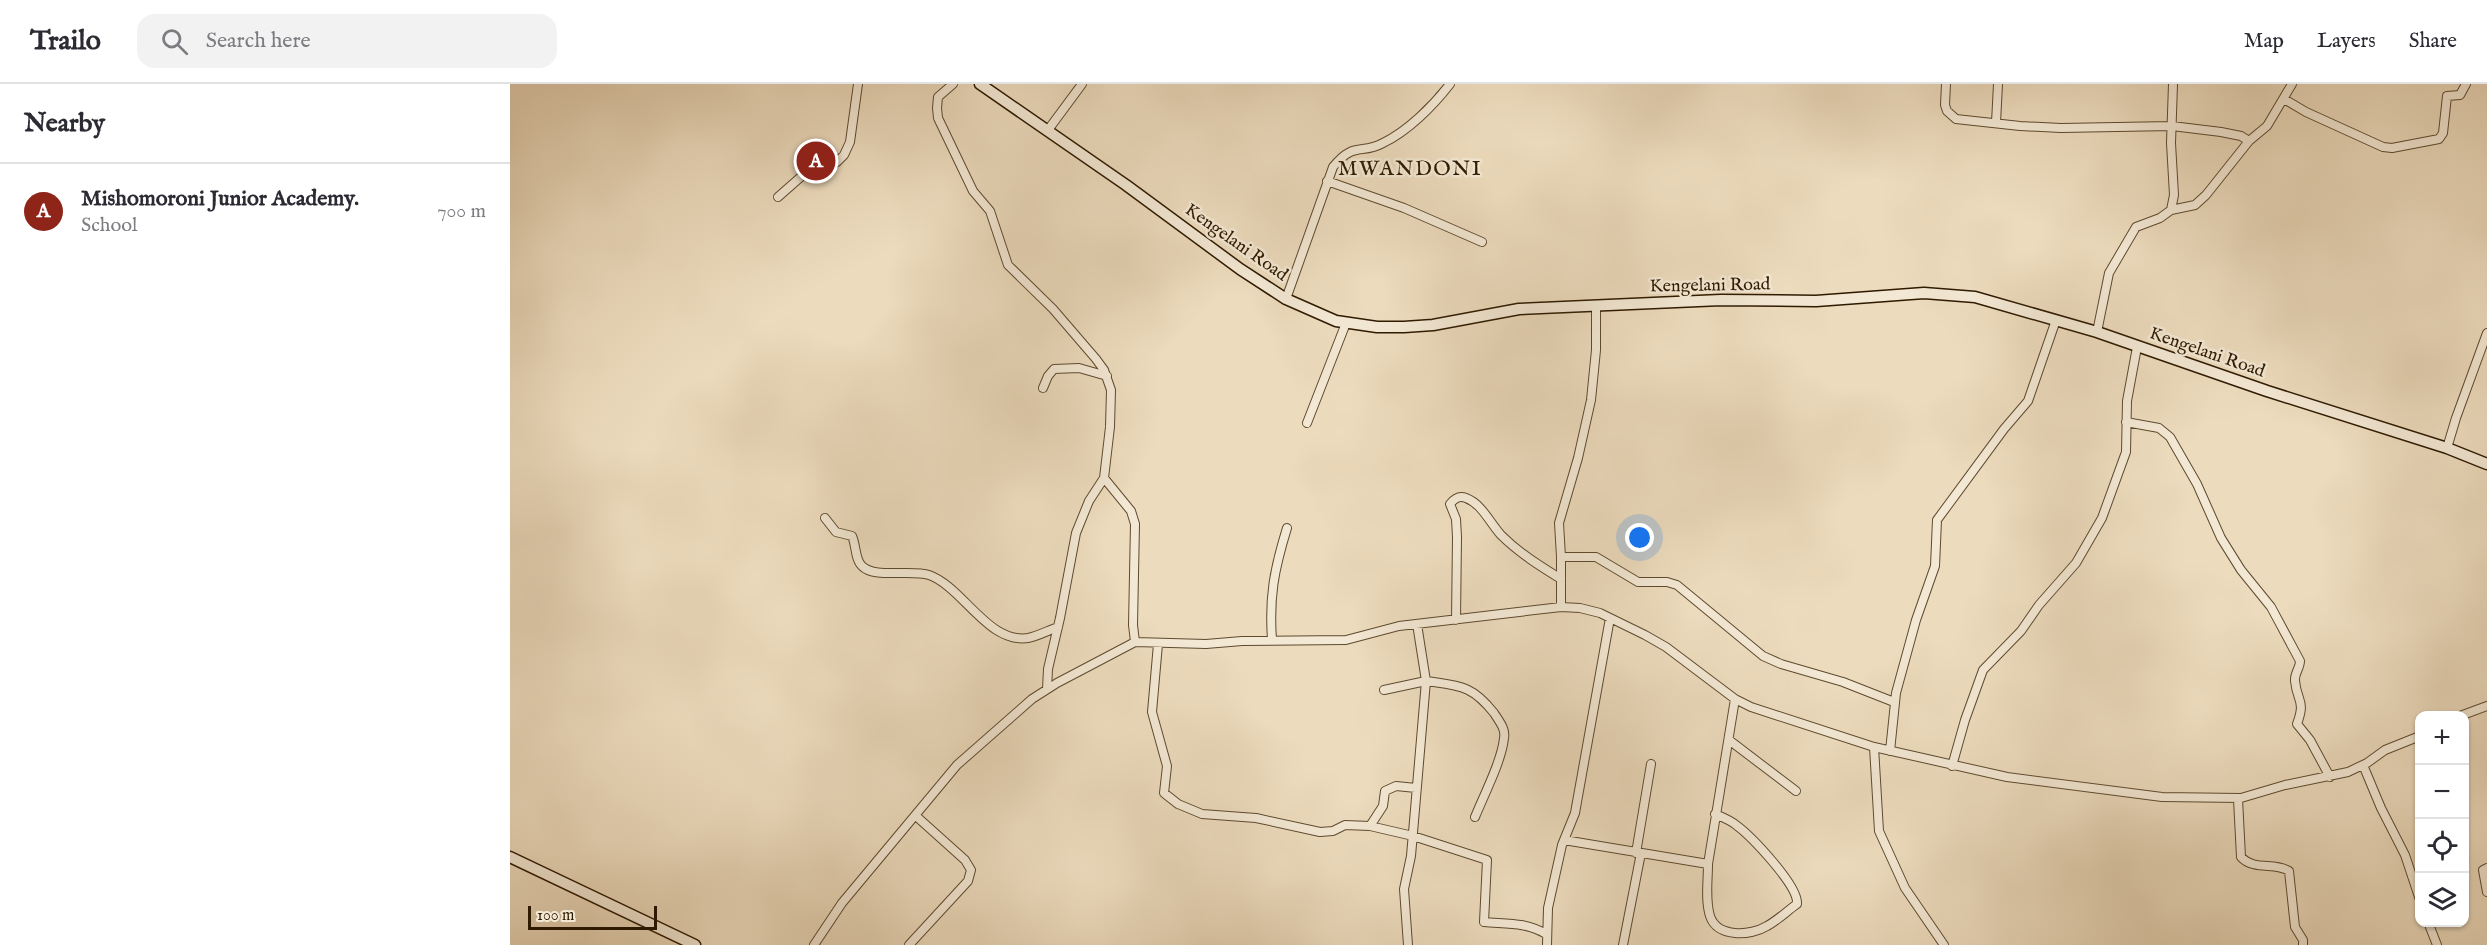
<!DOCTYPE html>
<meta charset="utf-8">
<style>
body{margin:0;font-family:"IM FELL English",serif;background:#f2f2f3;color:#2b2b33}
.controls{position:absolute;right:18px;bottom:18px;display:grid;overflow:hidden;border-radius:12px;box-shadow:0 2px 4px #0004}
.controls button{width:54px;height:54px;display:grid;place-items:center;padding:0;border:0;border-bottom:2px solid #e1e1e2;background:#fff;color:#2b2b33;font:30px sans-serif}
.scale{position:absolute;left:18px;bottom:15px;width:129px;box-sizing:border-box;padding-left:6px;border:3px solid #2f1a00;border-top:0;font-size:16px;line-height:21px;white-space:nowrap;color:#2f1a00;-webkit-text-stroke:4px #f3e8d4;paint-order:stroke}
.you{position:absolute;left:1130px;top:454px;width:21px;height:21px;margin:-15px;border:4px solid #fff;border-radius:50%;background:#1a73e8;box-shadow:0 0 0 9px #1a73e833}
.badge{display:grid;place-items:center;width:39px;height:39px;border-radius:50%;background:#8f2418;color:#fff;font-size:20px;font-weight:700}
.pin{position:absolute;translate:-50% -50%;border:3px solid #fff;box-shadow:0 2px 6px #0006}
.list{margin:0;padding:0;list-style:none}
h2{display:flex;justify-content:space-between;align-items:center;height:78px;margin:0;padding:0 24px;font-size:26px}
h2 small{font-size:20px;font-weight:400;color:#7c7c81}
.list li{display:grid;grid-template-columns:39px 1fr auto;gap:18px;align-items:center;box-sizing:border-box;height:96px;padding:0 24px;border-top:2px solid #e1e1e2}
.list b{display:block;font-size:22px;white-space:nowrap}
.list p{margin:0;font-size:20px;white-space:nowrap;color:#7c7c81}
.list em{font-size:20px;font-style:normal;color:#7c7c81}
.icon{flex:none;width:33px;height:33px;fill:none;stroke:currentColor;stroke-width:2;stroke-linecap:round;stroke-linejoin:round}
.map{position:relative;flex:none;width:1977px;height:861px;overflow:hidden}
header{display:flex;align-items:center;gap:36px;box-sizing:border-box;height:84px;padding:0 30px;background:#fff;border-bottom:2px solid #e1e1e2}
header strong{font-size:28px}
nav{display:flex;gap:33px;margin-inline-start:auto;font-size:21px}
.search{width:420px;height:54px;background:#f2f2f3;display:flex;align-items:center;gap:15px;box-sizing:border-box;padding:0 21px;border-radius:18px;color:#7c7c81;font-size:22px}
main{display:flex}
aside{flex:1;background:#fff}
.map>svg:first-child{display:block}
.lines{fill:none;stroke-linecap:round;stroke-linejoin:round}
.street-casing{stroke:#5e4a2f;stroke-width:10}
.secondary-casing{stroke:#2f1a00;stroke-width:13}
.street{stroke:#f3e8d4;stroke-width:8}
.secondary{stroke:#f3e8d4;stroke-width:10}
.labels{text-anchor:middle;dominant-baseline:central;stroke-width:5;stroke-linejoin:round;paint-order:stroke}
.street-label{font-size:18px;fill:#2f1a00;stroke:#f3e8d4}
.quarter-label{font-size:21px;letter-spacing:1.5px;fill:#2f1a00;stroke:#f3e8d4}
</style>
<header>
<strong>Trailo</strong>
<div class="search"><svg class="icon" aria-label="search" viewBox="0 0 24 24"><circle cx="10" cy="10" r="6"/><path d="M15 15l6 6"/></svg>Search here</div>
<nav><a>Map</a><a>Layers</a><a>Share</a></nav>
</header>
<main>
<aside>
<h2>Nearby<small></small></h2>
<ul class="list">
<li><span class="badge">A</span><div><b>Mishomoroni Junior Academy.</b><p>School</p></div><em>700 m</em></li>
</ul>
</aside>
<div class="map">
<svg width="1977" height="861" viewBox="0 0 1977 861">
<rect width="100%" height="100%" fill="#ecdbbd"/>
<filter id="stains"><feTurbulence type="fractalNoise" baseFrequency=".00333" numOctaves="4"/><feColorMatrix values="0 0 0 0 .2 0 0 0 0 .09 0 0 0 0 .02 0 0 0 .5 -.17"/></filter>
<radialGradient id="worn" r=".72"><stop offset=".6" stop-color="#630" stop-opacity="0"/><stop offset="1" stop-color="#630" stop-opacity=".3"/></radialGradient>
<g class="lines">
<defs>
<path id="street" d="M 443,0 L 428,13 L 427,24 L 428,34 L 463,107 L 480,127 L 498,181 L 543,225 L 586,275 L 594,286 L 601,306 L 600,343 L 594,394 L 579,417 L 566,449 L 550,534 L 538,585 L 537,605
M 1436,0 L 1435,21 L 1437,27 L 1446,35 L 1510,42 L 1551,44 L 1662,42 L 1711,48 L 1731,52 L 1739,57
M 1774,15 L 1796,28 L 1873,63 L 1882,64 L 1929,55 L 1933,49 L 1937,12 L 1950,11 L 1956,0
M 1486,39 L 1488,0
M 538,46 L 572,0
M 817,97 L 894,124 L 972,158
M 268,113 L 293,91 L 327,78 L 334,71 L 340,58 L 348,0
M 1661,126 L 1685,121 L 1696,111 L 1739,57 L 1757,42 L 1782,0
M 776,215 L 823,83 C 844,57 851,71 873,59 C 898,47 923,22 940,0
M 1587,248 L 1599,189 L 1626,143 L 1650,134 L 1661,126 L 1664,111 L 1661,59 L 1663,0
M 533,304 L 538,292 L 544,285 L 569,284 L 597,292
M 1616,338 L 1649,344 L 1660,353 L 1687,400 L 1711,454 L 1731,486 L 1761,523 L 1790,577 C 1790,584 1784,590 1785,597 C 1787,618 1796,616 1787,640 L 1800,656 L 1820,693
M 797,339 L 836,239
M 1937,364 L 1946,334 L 1977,249
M 594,394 L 621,427 L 625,440 L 623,541 L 625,558
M 315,434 L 326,448 L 342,452 C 346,460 345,476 352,482 C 364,495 401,485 419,491 C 453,503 478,560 518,554 C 528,552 539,546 548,543
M 1051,473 L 1086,473 L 1128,498 L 1157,498 L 1167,501 L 1253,572 L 1271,580 L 1333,598 L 1384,618
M 1051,523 L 1051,473 L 1049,439 L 1068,374 L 1081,316 L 1086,266 L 1086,223
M 946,536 L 947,453 L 946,435 L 940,420 C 944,415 949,411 956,414 C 972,420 980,439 991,451 C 1009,469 1030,482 1051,495
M 907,540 L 916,597 C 950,602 962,601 984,629 C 989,637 996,645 994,654 C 992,676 974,711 965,733
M 762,556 C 759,513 764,486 777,444
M 648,560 L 642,628 L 657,682 L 654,709 L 668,720 L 692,730 L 746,734 L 810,748 L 823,747 L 835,741 L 860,742 L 903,752 L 977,776 L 974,838 C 997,840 1016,838 1036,850
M 874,606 L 916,597 L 901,772 L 894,805 L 898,861
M 1950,632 L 1977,622
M 1219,656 L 1286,707
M 1364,663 L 1369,747 L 1395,804 L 1434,861
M 1380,667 L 1386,609 L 1406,536 L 1425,482 L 1427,436 L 1494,345 L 1518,317 L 1546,236
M 1853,681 L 1871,724 L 1895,771 L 1910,816
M 1442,682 L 1455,636 L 1473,586 L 1511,547 L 1529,521 L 1566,479 L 1592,434 L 1616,368 L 1617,317 L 1627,263
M 1728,715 L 1731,773 C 1744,787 1765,778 1779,787 L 1785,843 L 1793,856 L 1793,861
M 860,742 L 873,722 L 875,707 L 886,702 L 906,704
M 1054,756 L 1198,780 L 1225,615
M 1126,769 L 1141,680
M 1198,780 C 1198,797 1195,816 1200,832 C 1207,854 1241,852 1257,842 C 1268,836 1277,827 1287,820 C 1289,802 1241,752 1226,741 C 1220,736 1212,733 1205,730
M 1977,784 L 1973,786 L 1977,808
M 1918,838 L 1927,861
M 304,861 L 332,819 L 447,681 L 522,615 L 547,599 L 625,558 L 696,560 L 732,557 L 836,556 L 889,542 L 1051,523 L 1070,524 L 1090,529 L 1135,551 L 1156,563 L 1225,615 L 1241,623 L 1364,663 L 1497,693 L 1652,713 L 1731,714 L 1775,701 L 1838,688 L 1857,679 L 1875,666 L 1910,652
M 399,861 L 458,797 L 461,786 L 455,776 L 406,732
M 1037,861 L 1038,824 L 1052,761 L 1065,729 L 1100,534
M 1113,861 L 1131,769"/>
<path id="secondary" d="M 470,0 L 616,101 L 730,185 L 776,215 L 826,237 L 867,243 L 894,243 L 923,241 L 1009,225 L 1211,216 L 1306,217 L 1414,209 L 1465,213 L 1587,248 L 1757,307 L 1937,364 L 1977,380
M 0,773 L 185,861"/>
</defs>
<!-- street casing -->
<use href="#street" class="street-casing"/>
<!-- secondary casing -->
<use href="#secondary" class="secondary-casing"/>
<!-- street -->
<use href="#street" class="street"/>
<!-- secondary -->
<use href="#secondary" class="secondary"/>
</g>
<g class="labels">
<!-- street labels -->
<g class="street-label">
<text transform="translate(726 159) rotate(35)">Kengelani Road</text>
<text transform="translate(1200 202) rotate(-1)">Kengelani Road</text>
<text transform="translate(1697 269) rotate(19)">Kengelani Road</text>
</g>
<!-- quarter labels -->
<g class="quarter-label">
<text x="900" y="85">MWANDONI</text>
</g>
</g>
<rect width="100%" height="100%" filter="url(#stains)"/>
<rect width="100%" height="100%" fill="url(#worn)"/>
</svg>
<div class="controls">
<button>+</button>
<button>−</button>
<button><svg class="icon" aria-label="locate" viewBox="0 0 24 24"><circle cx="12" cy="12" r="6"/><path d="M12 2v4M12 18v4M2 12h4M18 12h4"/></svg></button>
<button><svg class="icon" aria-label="layers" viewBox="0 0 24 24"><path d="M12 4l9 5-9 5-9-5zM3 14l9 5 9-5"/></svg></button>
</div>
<div class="scale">100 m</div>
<div class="you"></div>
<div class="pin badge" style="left:306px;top:77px">A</div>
</div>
</main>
